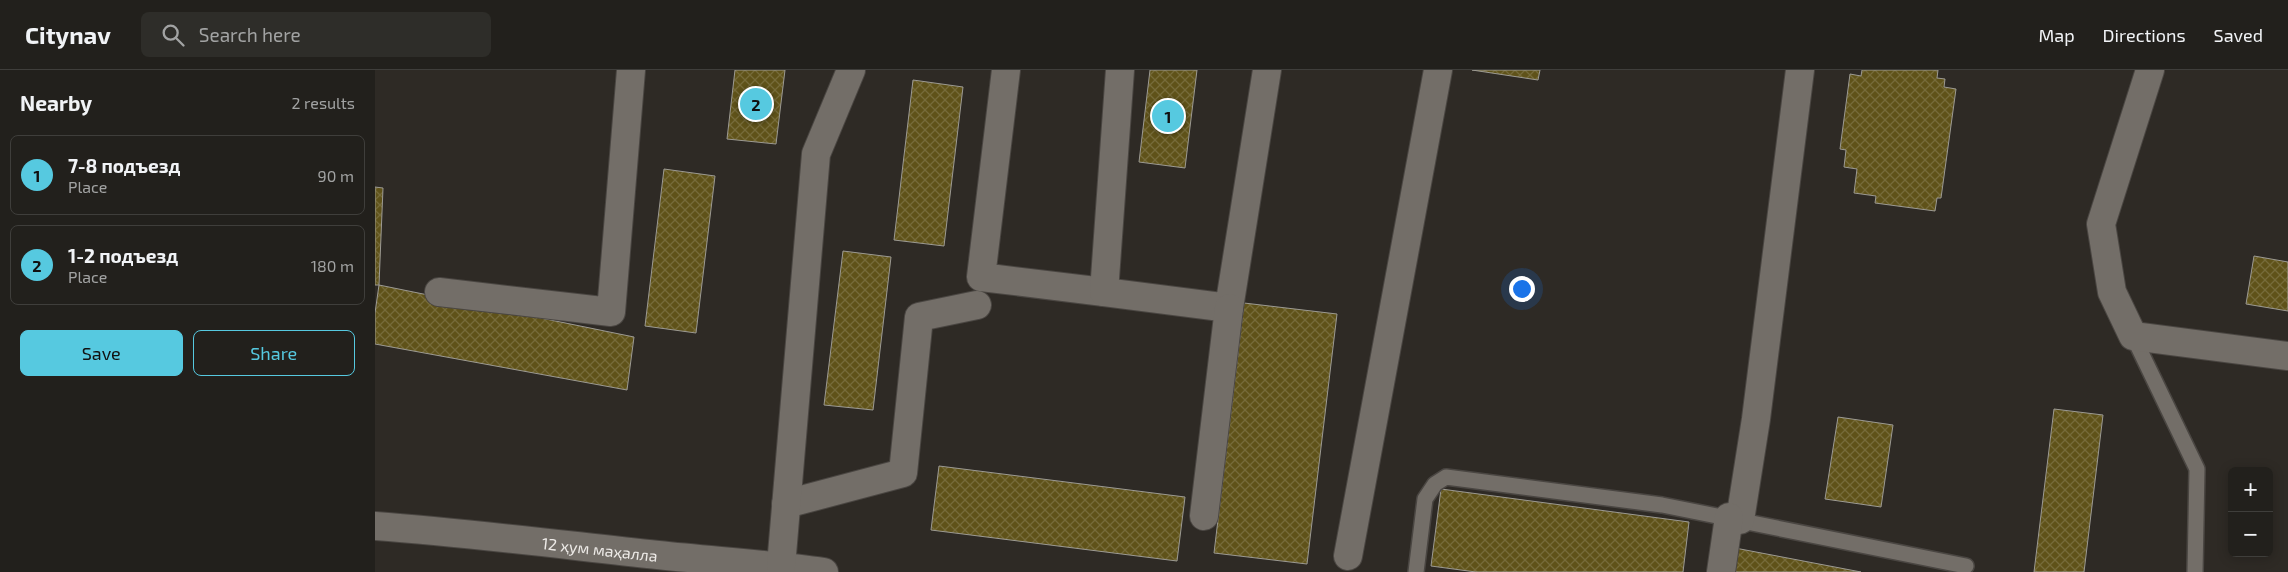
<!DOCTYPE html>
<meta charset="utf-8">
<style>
body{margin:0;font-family:"Exo 2",sans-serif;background:#2e2d29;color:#f1f3f6}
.controls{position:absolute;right:15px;bottom:15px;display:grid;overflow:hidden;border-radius:8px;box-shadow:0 2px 12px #0003}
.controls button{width:45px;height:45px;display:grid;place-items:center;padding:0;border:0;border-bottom:1px solid #3f3e3b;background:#22201c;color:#f1f3f6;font:25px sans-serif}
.you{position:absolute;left:1146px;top:218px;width:18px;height:18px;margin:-12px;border:4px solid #fff;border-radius:50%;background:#1a73e8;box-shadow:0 0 0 8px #1a73e833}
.badge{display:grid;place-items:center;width:32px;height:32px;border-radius:50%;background:#56c9e0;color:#111;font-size:16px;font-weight:700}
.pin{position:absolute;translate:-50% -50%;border:2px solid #fff;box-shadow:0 1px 5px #0006}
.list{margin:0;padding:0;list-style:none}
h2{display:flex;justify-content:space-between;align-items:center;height:65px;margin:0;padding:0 20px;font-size:21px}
h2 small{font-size:16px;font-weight:400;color:#a2a3a3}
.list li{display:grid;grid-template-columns:32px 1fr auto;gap:15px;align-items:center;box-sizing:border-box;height:80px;margin:0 10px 10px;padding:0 10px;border:1px solid #3f3e3b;border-radius:8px}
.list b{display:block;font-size:19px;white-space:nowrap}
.list p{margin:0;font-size:16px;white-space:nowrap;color:#a2a3a3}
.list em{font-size:16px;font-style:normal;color:#a2a3a3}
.actions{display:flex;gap:10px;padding:15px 20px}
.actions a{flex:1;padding:11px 0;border:1px solid #56c9e0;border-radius:8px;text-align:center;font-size:18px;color:#56c9e0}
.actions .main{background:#56c9e0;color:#111}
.icon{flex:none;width:28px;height:28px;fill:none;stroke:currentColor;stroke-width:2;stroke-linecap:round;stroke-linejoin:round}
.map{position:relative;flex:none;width:1913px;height:502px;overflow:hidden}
header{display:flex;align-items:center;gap:30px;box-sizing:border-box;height:70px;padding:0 25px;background:#22201c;border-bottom:1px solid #3f3e3b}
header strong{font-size:24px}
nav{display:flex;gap:28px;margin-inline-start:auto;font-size:18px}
.search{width:350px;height:45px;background:#2e2d29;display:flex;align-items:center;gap:12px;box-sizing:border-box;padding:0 18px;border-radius:8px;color:#a2a3a3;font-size:19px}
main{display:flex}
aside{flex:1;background:#22201c}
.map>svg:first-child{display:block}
.building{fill:url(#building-cross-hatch);stroke:#9c9a93}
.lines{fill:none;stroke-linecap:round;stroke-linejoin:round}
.service-casing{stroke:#4a4642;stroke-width:18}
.minor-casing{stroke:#4a4642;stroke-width:30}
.service{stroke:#736e68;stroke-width:15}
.minor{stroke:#736e68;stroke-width:28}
.labels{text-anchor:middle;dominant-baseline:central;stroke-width:4;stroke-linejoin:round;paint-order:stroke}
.street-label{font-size:16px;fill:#edeae7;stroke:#24201c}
</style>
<header>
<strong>Citynav</strong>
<div class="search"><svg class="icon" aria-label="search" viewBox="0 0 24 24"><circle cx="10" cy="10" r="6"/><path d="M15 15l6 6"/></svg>Search here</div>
<nav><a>Map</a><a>Directions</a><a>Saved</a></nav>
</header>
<main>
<aside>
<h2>Nearby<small>2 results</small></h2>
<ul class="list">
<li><span class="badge">1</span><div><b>7-8 подъезд</b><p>Place</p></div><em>90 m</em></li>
<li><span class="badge">2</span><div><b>1-2 подъезд</b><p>Place</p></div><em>180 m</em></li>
</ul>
<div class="actions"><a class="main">Save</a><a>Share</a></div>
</aside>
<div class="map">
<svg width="1913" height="502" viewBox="0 0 1913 502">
<defs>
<pattern id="building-cross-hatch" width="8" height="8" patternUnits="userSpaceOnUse" patternTransform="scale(1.25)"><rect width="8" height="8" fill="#5f5219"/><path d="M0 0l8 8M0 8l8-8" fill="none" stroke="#766b3a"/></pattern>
</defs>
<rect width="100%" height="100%" fill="#2e2a25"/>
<!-- building -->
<path class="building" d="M 360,0 L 410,0 L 401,74 L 352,69 Z
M 775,0 L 822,0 L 810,98 L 764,92 Z
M 1097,0 L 1165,0 L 1163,10 Z
M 1487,0 L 1563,0 L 1562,8 L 1570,9 L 1569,17 L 1581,19 L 1566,128 L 1562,128 L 1560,141 L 1500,133 L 1501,126 L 1479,123 L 1482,99 L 1469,97 L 1471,80 L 1465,79 L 1475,4 L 1486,6 Z
M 538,10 L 588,17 L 569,176 L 519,170 Z
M 289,99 L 340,106 L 321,263 L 270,256 Z
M 0,117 L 8,118 L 4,215 L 0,215 Z
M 468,181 L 516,187 L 498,340 L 449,335 Z
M 1879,186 L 1913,192 L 1913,241 L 1871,234 Z
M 4,215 L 259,267 L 252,320 L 0,274 L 0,243 Z
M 869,233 L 962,244 L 932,494 L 839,483 Z
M 1679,339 L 1728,345 L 1709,502 L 1659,502 Z
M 1463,347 L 1518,355 L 1506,437 L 1450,429 Z
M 564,396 L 810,427 L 802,491 L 556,460 Z
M 1066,419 L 1314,452 L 1308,502 L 1101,502 L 1056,496 Z
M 1360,478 L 1486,502 L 1356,502 Z"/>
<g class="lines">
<defs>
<path id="service" d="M 1758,266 L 1822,399 L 1820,502
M 1041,502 L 1050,429 L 1060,414 L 1071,407 L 1287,435 L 1591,496"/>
<g id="minor">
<path d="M 631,0 L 606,207 L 729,222"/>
<path d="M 745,0 L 729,222 L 854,238 L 892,0"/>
<path d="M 1775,0 L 1726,154 L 1737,222 L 1758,266 L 1913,286"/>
<path d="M 64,222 L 236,242 L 256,0"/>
<path d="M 411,434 L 528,403 L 544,247 L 602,235"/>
<path d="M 829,446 L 854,238"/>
<path d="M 1365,450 L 1381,349 L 1425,0"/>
<path id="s1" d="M 0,456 C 95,463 189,475 283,485 C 338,491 394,494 449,502"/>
<path d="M 973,486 L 1063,0"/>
<path d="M 406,496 L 441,84 L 476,0"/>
<path d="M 1346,502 L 1354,447"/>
</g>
</defs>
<!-- service casing -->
<use href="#service" class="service-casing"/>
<!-- minor casing -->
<use href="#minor" class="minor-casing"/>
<!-- service -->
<use href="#service" class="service"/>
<!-- minor -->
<use href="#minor" class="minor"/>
</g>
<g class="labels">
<!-- street labels -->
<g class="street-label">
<text stroke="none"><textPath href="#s1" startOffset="226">12 ҳум маҳалла</textPath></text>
</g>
</g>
</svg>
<div class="controls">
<button>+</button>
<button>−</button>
</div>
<div class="you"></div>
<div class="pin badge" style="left:793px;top:46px">1</div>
<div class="pin badge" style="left:381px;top:34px">2</div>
</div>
</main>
